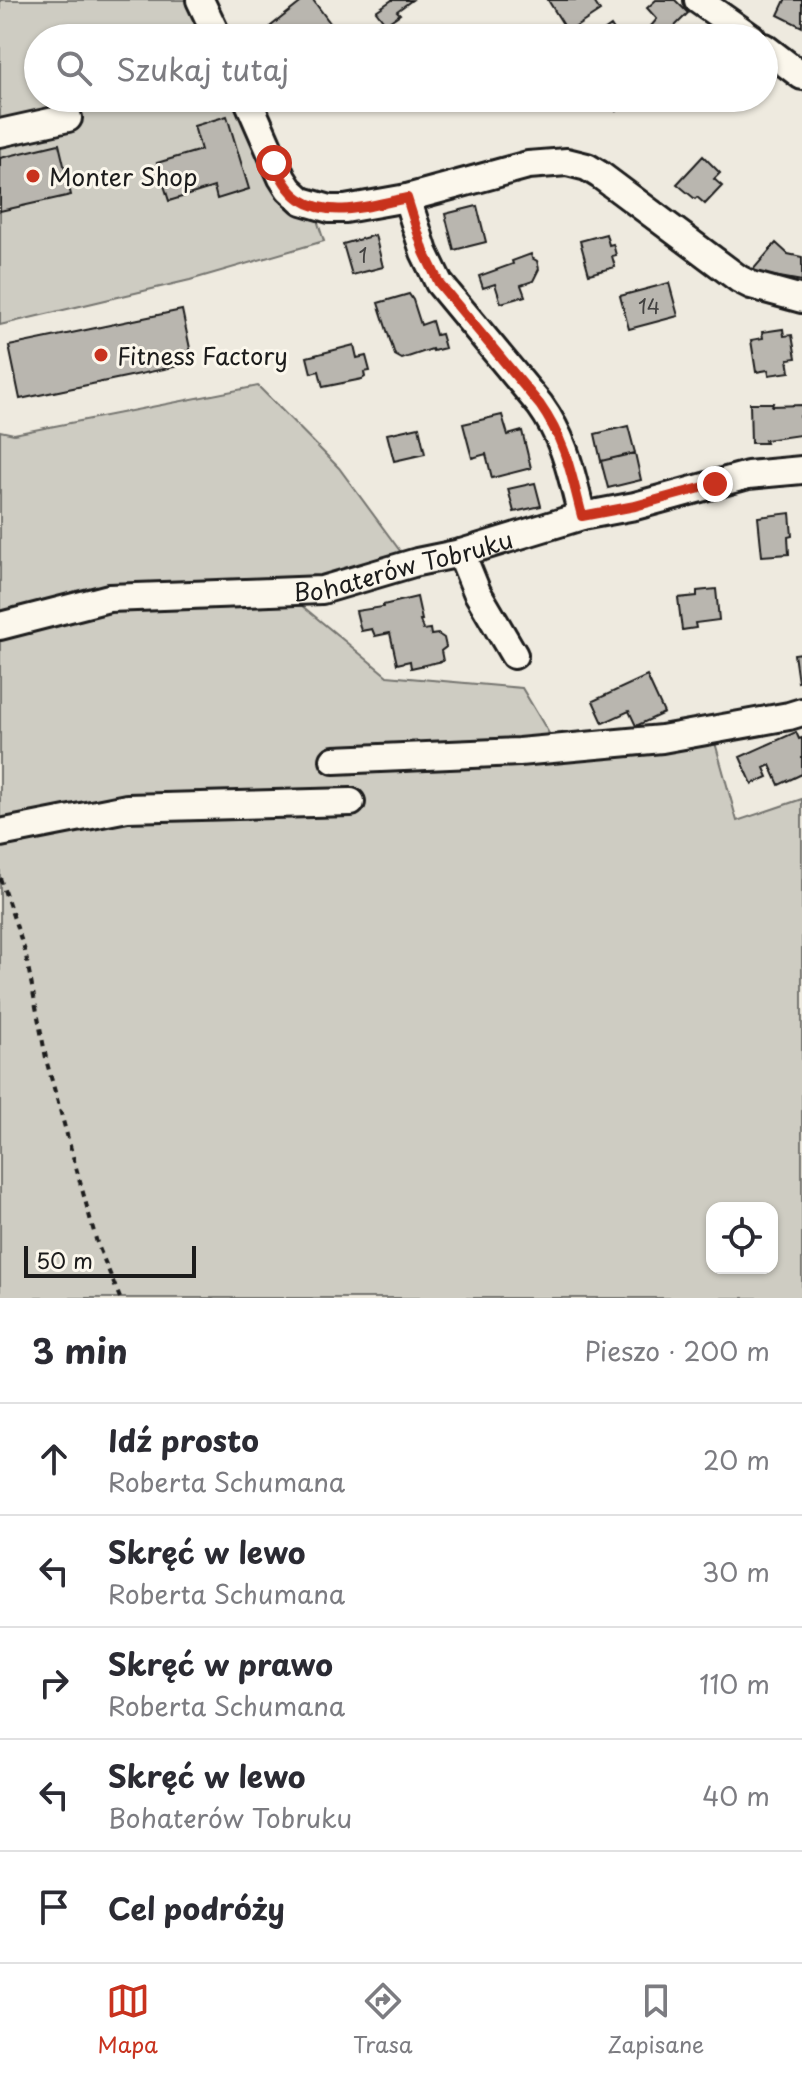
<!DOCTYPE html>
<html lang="pl">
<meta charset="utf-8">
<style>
body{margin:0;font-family:"Playpen Sans",sans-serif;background:#f7f7f7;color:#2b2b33}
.controls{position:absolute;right:24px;bottom:24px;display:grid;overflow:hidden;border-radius:16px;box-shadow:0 2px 6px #0004}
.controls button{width:72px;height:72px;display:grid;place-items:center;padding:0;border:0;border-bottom:2px solid #e1e1e2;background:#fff;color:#2b2b33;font:40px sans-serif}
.scale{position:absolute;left:24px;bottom:20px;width:172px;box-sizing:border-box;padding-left:8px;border:4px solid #1c1c1c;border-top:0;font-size:22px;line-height:28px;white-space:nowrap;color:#1c1c1c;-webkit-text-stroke:6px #fbf7ec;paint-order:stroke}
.stop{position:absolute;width:24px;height:24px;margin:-18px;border:6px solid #c8321e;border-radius:50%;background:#fff}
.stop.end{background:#c8321e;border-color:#fff;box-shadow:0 2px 8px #0008}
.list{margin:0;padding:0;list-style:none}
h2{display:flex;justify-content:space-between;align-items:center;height:104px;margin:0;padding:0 32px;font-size:34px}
h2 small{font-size:26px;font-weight:400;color:#7c7c81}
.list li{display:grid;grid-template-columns:52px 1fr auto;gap:24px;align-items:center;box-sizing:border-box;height:112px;padding:0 32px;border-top:2px solid #e1e1e2}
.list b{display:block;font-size:30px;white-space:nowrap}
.list p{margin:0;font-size:26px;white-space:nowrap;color:#7c7c81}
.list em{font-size:26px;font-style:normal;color:#7c7c81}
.icon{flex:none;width:44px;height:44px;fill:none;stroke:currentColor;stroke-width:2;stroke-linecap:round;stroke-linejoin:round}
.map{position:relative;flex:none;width:802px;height:1298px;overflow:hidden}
.search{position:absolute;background:#fff;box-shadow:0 2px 6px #0004;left:24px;right:24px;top:24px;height:88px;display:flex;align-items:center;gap:20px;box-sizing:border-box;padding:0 28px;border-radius:44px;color:#7c7c81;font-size:30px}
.sheet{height:664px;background:#fff}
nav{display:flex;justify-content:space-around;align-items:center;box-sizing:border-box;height:112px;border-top:2px solid #e1e1e2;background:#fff;font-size:22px;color:#7c7c81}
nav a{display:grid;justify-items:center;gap:4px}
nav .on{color:#c8321e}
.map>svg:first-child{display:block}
.green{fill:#ceccc2;stroke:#75746f;stroke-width:2;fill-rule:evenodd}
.building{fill:#b9b6af;stroke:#1c1c1c;stroke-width:2}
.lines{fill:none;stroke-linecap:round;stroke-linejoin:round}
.minor-casing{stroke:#1c1c1c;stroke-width:32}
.path{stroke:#1c1c1c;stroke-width:4;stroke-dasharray:6 6;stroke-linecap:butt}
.minor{stroke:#fbf7ec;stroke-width:26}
.route{stroke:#c8321e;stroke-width:10}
.poi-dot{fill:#c8321e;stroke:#fbf7ec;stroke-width:3}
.labels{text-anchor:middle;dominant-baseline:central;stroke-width:6;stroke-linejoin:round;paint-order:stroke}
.number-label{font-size:20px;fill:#434241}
.poi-label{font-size:24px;fill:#1c1c1c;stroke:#fbf7ec;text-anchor:start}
.street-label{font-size:24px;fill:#1c1c1c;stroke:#fbf7ec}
</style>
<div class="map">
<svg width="802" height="1298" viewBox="0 0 802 1298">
<rect width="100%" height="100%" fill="#eeeadf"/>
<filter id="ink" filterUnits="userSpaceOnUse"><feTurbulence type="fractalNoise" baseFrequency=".0125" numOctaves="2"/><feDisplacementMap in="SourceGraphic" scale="16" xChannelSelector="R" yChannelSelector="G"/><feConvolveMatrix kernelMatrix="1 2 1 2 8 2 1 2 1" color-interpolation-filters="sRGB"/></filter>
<g filter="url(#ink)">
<!-- green -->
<path class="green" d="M 0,0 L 194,0 L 212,38 L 38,38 L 38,98 L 239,98 L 297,212 L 317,220 L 324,241 L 190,280 L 0,325 Z
M 258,386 L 339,468 L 403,555 L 298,589 L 301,605 L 387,676 L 522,688 L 566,762 L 714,739 L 737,821 L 802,799 L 802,1298 L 0,1298 L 0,431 L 14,434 ZM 712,1208 L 772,1208 L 772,1268 L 712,1268 Z"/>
<!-- building -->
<path class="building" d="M 304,0 L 313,0 L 333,27 L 315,38 L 280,38 L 271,26 Z
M 392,0 L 412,0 L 397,11 L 400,14 L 386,24 L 376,11 Z
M 548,0 L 593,0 L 600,11 L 568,32 Z
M 656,0 L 675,0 L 688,13 L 663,38 L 651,26 L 657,19 L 647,8 Z
M 785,0 L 802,0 L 802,27 L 778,15 Z
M 611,26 L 619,38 L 594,38 Z
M 610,98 L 636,98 L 616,111 L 609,99 Z
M 227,116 L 249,189 L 217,199 L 214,187 L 169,201 L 157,163 L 201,150 L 194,126 Z
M 59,144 L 71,195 L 0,211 L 0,158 Z
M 703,156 L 720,173 L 714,179 L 722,186 L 705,204 L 697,197 L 695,199 L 677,184 Z
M 477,206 L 486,242 L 454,250 L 445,214 Z
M 606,234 L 609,245 L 613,244 L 616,255 L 612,256 L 615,267 L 589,274 L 580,241 Z
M 375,235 L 383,267 L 352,275 L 343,244 Z
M 776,243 L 788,254 L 802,257 L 802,281 L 751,272 Z
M 531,254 L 532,258 L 537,261 L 539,269 L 533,281 L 521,285 L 525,296 L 501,303 L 495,284 L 483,288 L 479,276 L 513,264 L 512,261 Z
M 669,283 L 678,316 L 629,329 L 620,296 Z
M 409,294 L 413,300 L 421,325 L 432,321 L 436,335 L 441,334 L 445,348 L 433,351 L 432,349 L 402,359 L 395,355 L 378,303 Z
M 182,310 L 193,363 L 20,399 L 9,346 Z
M 783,329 L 784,336 L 792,335 L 796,358 L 788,359 L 790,372 L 769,375 L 768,370 L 756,372 L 751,340 L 763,338 L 762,332 Z
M 354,345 L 357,358 L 366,356 L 370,371 L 364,372 L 365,377 L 362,379 L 323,387 L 319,371 L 311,373 L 307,357 Z
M 750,403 L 773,403 L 772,406 L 802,405 L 802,416 L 800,416 L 800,435 L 765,440 L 766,443 L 751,443 Z
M 502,415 L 508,435 L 522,431 L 531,468 L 492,478 L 486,454 L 472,458 L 463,424 Z
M 628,426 L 635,453 L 601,461 L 595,434 Z
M 419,427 L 425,454 L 394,461 L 387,434 Z
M 635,453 L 641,480 L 608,488 L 601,461 Z
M 535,483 L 541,506 L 514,512 L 508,489 Z
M 790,513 L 792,536 L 788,537 L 789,554 L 762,556 L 758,517 Z
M 716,589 L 719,620 L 695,623 L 696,628 L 682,630 L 678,598 L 697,596 L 697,591 Z
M 417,597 L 422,620 L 420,620 L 423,630 L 430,629 L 431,635 L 438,634 L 444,638 L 446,647 L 441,651 L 443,661 L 411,668 L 410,661 L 397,664 L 390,633 L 375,636 L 372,629 L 361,631 L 356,611 L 383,607 L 383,605 Z
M 802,653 L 802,681 L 798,682 L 794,654 Z
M 647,676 L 664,713 L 636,726 L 629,711 L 603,723 L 593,701 Z
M 796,732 L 799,739 L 802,738 L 802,774 L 779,785 L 770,765 L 764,768 L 768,777 L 752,784 L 740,757 Z"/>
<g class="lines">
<defs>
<g id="minor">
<path d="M 200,0 L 218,38"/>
<path d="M 698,0 L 752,38"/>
<path d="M 764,47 L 802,76"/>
<path d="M 247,98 L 282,178 L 289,189 L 302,201 L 330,209 L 345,209 L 407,198 L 528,165 L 567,162 L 587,167 L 600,175 L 739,279 L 751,285 L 802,299"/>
<path d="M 0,133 L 68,118"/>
<path d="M 407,198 L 424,252 L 439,283 L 540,405 C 566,441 571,474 582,516"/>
<path d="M 461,553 L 477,592 L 514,655"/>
<path id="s1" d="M 0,626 L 109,598 L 322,590 L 417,562 L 461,553 L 582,516 L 635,506 L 748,475 L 802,470"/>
<path d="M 334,760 L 519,752 L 662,739 L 789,716 L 802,712"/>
<path d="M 0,833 L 127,808 L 351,802"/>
</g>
</defs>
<!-- minor casing -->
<use href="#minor" class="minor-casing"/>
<!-- path -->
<path class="path" d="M 0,878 L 25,951 L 47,1063 L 97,1243 L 120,1298"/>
<!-- minor -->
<use href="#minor" class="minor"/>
</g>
</g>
<g class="lines" filter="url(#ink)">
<!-- route -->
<path class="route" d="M 274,163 C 281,177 288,191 300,199 C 331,220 375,204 407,198 L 424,252 L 439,283 L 540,405 C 566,442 571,474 582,516 L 635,506 L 715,484"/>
</g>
<!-- markers -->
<g class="poi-dot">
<circle cx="33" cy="176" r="8"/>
<circle cx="101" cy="355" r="8"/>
</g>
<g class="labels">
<!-- number labels -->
<g class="number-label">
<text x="363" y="255">1</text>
<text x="649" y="306">14</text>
</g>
<!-- poi labels -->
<g class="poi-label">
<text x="49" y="176">Monter Shop</text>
<text x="117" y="355">Fitness Factory</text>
</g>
<!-- street labels -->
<g class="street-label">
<text stroke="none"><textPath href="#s1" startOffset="410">Bohaterów Tobruku</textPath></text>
</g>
</g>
</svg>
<div class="controls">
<button><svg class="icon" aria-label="locate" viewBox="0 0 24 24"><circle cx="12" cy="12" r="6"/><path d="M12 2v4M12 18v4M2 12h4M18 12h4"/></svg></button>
</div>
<div class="scale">50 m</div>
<div class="stop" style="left:274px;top:163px"></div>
<div class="stop end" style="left:715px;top:484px"></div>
<div class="search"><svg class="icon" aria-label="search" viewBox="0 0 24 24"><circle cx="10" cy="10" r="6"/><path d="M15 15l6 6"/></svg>Szukaj tutaj</div>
</div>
<section class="sheet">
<h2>3 min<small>Pieszo · 200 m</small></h2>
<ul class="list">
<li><svg class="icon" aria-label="ahead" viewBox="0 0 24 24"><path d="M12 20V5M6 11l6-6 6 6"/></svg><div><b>Idź prosto</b><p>Roberta Schumana</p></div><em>20 m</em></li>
<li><svg class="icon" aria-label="left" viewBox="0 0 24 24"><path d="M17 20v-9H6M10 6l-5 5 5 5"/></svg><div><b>Skręć w lewo</b><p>Roberta Schumana</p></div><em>30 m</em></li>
<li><svg class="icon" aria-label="right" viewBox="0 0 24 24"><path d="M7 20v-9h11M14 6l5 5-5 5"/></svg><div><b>Skręć w prawo</b><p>Roberta Schumana</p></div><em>110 m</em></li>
<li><svg class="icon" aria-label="left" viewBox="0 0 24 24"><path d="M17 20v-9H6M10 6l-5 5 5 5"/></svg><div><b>Skręć w lewo</b><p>Bohaterów Tobruku</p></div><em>40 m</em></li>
<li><svg class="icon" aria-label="arrive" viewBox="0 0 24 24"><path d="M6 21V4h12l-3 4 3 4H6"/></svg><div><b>Cel podróży</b></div></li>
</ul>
</section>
<nav>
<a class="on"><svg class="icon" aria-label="map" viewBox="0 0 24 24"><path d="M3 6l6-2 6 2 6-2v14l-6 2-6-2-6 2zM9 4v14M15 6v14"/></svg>Mapa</a>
<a><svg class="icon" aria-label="directions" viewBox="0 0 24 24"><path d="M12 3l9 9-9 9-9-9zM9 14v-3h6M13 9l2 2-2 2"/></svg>Trasa</a>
<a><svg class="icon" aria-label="saved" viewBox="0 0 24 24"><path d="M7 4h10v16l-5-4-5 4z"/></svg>Zapisane</a>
</nav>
